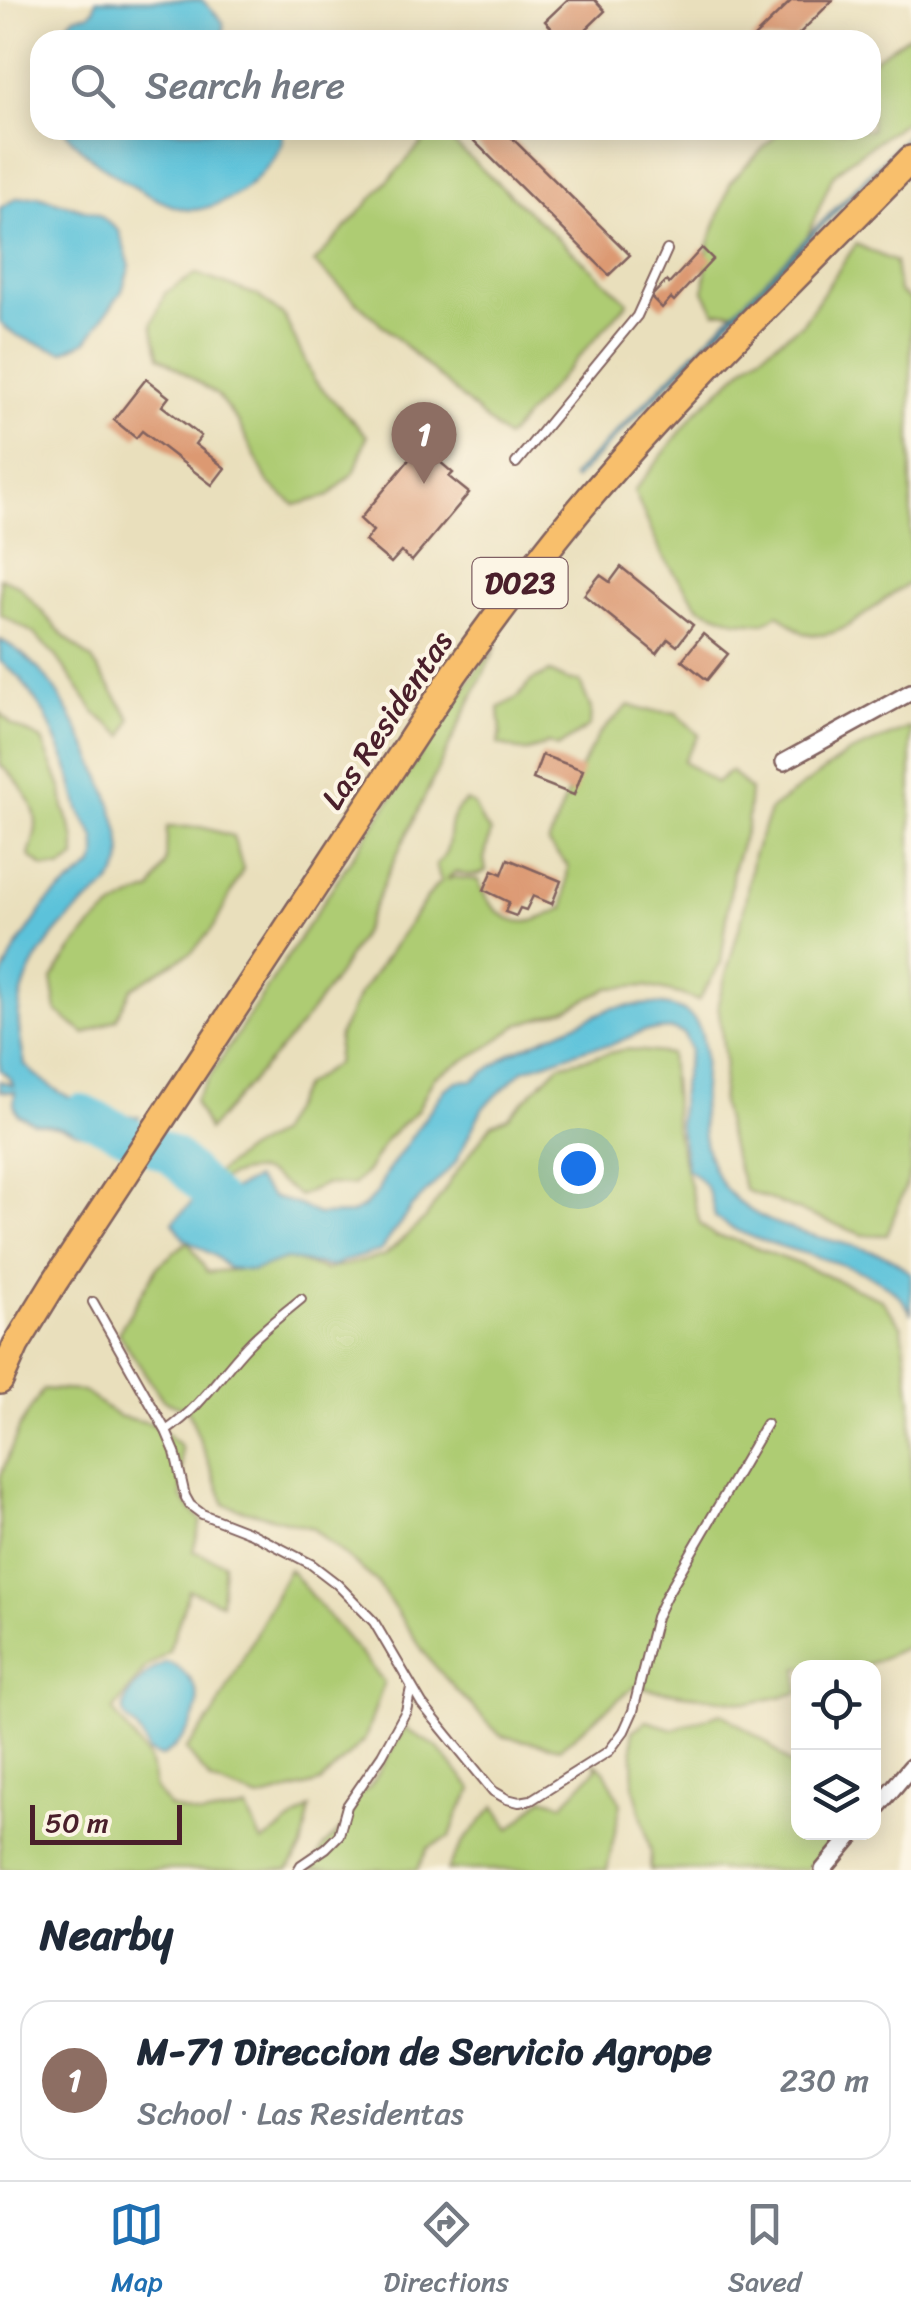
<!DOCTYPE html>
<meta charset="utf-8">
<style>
body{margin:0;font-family:Sriracha,sans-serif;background:#f6f6f7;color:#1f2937}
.controls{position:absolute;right:30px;bottom:30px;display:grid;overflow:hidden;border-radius:20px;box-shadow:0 5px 25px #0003}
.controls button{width:90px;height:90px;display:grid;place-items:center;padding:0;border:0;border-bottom:2px solid #e0e1e3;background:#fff;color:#1f2937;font:50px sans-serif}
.scale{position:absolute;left:30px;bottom:25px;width:152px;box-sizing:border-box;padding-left:10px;border:5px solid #4a1f2b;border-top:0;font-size:28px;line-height:35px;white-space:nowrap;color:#4a1f2b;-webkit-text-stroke:8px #fcf5e5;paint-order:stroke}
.you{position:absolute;left:578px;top:1168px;width:35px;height:35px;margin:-25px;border:8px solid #fff;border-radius:50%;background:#1a73e8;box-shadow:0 0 0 15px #1a73e833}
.badge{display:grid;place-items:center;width:65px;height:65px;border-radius:50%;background:#1f6fb2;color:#fff;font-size:32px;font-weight:700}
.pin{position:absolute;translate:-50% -82px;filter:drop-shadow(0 2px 5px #0008)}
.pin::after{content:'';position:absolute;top:52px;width:35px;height:30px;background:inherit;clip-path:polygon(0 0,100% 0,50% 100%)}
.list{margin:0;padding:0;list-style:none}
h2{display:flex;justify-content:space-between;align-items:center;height:130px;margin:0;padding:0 40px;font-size:42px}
h2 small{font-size:32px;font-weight:400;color:#747a83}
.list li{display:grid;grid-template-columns:65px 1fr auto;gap:30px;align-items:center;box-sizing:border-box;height:160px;margin:0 20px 20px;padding:0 20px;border:2px solid #e0e1e3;border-radius:30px}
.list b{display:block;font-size:38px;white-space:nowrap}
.list p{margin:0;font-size:32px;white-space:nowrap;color:#747a83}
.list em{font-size:32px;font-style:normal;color:#747a83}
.icon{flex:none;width:55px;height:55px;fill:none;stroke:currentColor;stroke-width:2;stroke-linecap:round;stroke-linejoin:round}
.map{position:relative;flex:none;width:911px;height:1870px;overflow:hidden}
.search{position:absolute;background:#fff;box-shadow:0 5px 25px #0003;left:30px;right:30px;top:30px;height:110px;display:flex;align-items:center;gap:25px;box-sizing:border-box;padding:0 35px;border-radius:30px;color:#747a83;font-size:38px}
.sheet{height:310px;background:#fff}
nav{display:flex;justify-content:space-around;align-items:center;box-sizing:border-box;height:140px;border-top:2px solid #e0e1e3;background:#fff;font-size:28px;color:#747a83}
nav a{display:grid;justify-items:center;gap:5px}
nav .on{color:#1f6fb2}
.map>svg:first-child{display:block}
.green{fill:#aecc73;stroke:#7c764f;stroke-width:2.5}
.water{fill:#5cc2da;stroke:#537082;stroke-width:2.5}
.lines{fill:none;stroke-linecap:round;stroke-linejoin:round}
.river{stroke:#5cc2da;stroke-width:38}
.building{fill:#dc9972}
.lane-casing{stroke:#82625e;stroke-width:12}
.street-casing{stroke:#82625e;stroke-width:20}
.primary-casing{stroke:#82625e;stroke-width:30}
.lane{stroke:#fff;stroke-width:8}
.street{stroke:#fff;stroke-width:15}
.primary{stroke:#f8bf6c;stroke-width:25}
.labels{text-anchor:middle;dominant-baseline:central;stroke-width:8;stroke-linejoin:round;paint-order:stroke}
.shield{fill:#fcf5e5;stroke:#7f5f63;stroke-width:2.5}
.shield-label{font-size:30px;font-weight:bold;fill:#4a1f2b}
.street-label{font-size:32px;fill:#4a1f2b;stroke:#fcf5e5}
</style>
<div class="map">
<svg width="911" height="1870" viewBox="0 0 911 1870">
<rect width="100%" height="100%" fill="#fcf5e5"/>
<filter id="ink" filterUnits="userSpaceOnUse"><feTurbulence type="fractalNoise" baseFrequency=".01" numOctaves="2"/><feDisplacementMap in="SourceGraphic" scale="20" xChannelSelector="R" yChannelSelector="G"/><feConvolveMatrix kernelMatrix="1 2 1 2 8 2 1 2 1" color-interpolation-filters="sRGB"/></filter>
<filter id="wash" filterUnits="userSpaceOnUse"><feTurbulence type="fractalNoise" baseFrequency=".0048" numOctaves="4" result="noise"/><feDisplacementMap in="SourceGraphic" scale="40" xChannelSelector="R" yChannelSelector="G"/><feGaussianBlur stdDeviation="2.25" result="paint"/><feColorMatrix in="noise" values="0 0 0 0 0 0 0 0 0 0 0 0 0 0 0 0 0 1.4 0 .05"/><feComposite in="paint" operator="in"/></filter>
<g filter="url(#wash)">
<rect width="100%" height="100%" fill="#e9dfbc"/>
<!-- green -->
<path class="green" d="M 911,34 L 911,117 L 845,164 L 832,177 L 795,266 L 741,311 L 715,312 L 704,291 L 708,246 L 731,181 L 781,130 L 871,130 L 871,61 Z
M 434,130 L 439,130 L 628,302 L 506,438 L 314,263 Z
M 856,244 L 895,262 L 899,292 L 911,300 L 911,583 C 878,596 845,646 804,633 C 796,630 786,619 778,614 L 764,623 L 736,621 L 699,607 L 662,555 L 634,491 L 696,412 L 751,361 L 803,323 Z
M 196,274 L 257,295 L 284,316 L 314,380 L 367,436 L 355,471 L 329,496 L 295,505 L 269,484 L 238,422 L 217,395 L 159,356 L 152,324 L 165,293 Z
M 0,578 L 18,585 L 64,636 L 92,660 L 131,719 L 124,736 L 96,714 L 57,657 L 33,633 L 0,614 Z
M 497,645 L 387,876 L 362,934 L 339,973 L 299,1028 L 208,1130 L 194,1101 L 362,842 L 479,667 Z
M 550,672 L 567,680 L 580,682 L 591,709 L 590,726 L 557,747 L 548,743 C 519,757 526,751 498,744 L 501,733 L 499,708 L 518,697 L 531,681 Z
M 629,705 L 644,710 L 676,713 L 699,735 L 683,761 L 716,783 L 731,771 L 750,790 L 747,826 L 733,870 L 721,963 L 698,1001 L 680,994 L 646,986 L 609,988 L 566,1010 L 520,1024 L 488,1047 L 434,1077 L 417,1111 L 387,1138 L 368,1170 L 353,1185 L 325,1184 L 299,1196 C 264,1169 260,1163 218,1181 L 216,1174 L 242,1153 L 277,1134 L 303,1086 L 336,1064 L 339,1035 L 359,995 L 437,884 L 441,882 L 436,865 C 461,843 436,826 466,801 L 474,805 L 483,823 L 491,832 L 484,859 L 486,871 C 476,878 466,875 455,872 L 446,880 L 454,877 L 478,880 C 485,901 500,921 525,922 C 537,922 552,913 564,908 L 568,866 L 548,844 L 568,792 L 599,734 Z
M 0,712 L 12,725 L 42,740 L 62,790 L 64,807 L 75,840 L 75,858 L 61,868 L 44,867 L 29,856 C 31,847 36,835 36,825 C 37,805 16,776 0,765 Z
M 911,727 L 911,1172 L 887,1235 L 863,1235 L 745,1190 L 732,1151 L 721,1104 L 725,1061 L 718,1003 L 743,914 L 753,855 L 771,809 L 848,753 Z
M 167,827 L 201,827 L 233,836 L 243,869 L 214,927 L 192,952 L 132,988 L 116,1019 L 85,1034 L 57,1012 L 52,979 C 71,950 92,919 122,903 C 131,898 142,894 152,890 L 166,862 Z
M 626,1049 L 670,1054 L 676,1132 L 700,1224 L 715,1236 L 732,1239 L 799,1264 L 881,1299 L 902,1327 L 911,1400 L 911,1645 L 862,1667 L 798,1668 L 798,1693 L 750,1703 L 633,1687 L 560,1748 L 501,1736 L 455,1689 L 428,1658 L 376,1581 L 312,1528 L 225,1505 L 188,1410 L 163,1400 L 118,1333 L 158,1266 L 188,1241 L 207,1272 L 255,1268 L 275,1254 L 325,1270 L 384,1256 L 426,1218 L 457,1171 L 492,1124 L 508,1117 L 559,1065 Z
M 43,1389 L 83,1391 L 118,1416 L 154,1424 L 181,1446 L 182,1498 L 201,1521 L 193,1551 L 224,1563 L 221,1603 L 189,1590 L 169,1651 L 144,1670 L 113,1711 L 149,1759 L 155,1789 L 169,1807 L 201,1816 L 247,1809 L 262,1843 L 310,1808 L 302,1848 L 288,1870 L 0,1870 L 0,1478 L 20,1426 Z
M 289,1569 L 384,1682 L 365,1739 L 320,1783 L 259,1799 L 211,1781 L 186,1750 L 214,1714 Z
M 721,1713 L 765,1741 L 798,1771 L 798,1832 L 835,1833 L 836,1836 L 806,1870 L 650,1870 L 651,1852 L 634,1787 L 632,1731 L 647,1721 L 673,1729 Z
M 407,1724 L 405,1729 L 436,1746 L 473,1790 L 458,1813 L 450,1837 L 428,1848 L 417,1870 L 312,1870 L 323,1847 L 346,1824 L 354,1799 L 370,1787 Z
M 595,1763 L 604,1770 L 621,1804 L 607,1870 L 447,1870 L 463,1842 L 495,1806 L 510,1829 L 543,1798 L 563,1804 L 596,1769 Z"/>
<!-- water -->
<path class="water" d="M 96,0 L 202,0 L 223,22 L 224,40 L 75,40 L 72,35 L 66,36 L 64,32 C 70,19 73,14 88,15 L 94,9 Z
M 65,130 L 278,130 C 282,136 284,137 282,144 C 277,159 253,183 241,192 C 229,200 204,211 189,210 C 160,208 77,155 65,130 Z
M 911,131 L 911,135 L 574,480 L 572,477 Z
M 38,196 L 98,214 L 119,231 L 130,266 L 122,291 L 87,341 L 63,352 C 42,345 15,339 0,322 L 0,208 L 17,198 Z
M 0,640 C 16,647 31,661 42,673 C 70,703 129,823 121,863 C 117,881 99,893 86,903 C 54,930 22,969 19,1012 C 17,1029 22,1048 25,1065 C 57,1098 95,1111 139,1117 L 119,1145 L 61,1127 L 33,1122 L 18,1114 L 14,1104 L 15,1092 L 0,1091 L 0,1081 L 13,1086 L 11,1080 L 0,1069 L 0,981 L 16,948 L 49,900 L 92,867 L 96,858 L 96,847 L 95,838 L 79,809 L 68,767 L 45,714 L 20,678 L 0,661 Z
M 650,1004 C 667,1005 687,1007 697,1024 C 710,1044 702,1084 702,1107 C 701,1132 707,1161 720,1181 C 753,1233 833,1236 886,1256 C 895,1260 903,1268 911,1273 L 911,1314 C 887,1255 764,1257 715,1217 C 711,1193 708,1183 687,1169 L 679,1124 L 681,1090 L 690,1050 L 684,1034 L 672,1029 L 643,1031 L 611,1045 L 588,1048 L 523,1070 L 482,1109 L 455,1163 L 411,1208 L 380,1251 L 341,1262 L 333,1267 L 285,1259 L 252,1271 L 228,1268 L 216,1257 L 184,1238 L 173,1222 L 210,1184 L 222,1195 L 255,1179 L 272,1197 L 299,1205 L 318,1215 L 351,1214 L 363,1207 L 377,1193 L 385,1175 L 445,1089 L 457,1081 L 473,1080 L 511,1053 L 612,1008 Z
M 166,1662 C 176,1665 178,1667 186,1675 C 213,1700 187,1742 161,1757 L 148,1752 C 146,1744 143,1737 137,1730 C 137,1729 127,1719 126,1718 C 115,1697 150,1670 166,1662 Z"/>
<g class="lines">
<!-- river -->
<path class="river" d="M 81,1113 L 173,1156 L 225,1208 L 250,1209"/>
</g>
<g id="blocks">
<!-- building -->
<path class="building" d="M 567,0 L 595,0 L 605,11 L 575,40 L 563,40 L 545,21 Z
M 792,0 L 833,0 L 793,40 L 751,40 Z
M 469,130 L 504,130 L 630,255 L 609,275 L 466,133 Z
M 702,248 L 713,259 L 674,301 L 671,298 L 662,308 L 651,297 L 666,281 L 669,284 Z
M 146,379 L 169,397 L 162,406 L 201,436 L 195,444 L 225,468 L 212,485 L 142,431 L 136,438 L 114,420 Z
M 418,449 L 436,464 L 439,461 L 453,473 L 449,477 L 469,493 L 412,561 L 401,552 L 391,563 L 365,541 L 373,531 L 360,519 Z
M 621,567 L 693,625 L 677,646 L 668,639 L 657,654 L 584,595 L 600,575 L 610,582 Z
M 703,634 L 728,654 L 707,680 L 682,660 Z
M 542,755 L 583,770 L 574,795 L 533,779 Z
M 508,859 L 561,881 L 552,904 L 533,896 L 526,910 L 520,908 L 516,916 L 505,912 L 509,902 L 484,890 L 493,870 L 502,874 Z"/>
</g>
</g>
<g filter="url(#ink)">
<use href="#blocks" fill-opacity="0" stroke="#82625e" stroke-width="2.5"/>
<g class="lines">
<defs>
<path id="lane" d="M 516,463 L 637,316 L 667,250
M 93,1302 L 166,1431 L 175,1452 L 185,1496 L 190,1505 L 202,1514 L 251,1533 L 311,1564 L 337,1584 L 374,1622 L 422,1704 L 493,1791 L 507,1799 L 519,1802 L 531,1800 L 609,1751 L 624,1731 L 633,1711 L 656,1617 L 666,1596 L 766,1424
M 166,1431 C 202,1406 218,1377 247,1346 C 263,1329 283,1314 301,1299
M 298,1870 L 301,1865 L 326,1848 L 339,1835 L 347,1806 L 382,1755 L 406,1711 L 411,1688"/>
<path id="street" d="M 784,762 L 911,692
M 874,1811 L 911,1767
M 823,1870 L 855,1832"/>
<path id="primary" d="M 0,1381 L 16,1345 L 54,1283 L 455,673 C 498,613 542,553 590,497 C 690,379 803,271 911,159"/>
</defs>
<!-- lane casing -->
<use href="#lane" class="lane-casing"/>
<!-- street casing -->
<use href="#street" class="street-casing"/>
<!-- primary casing -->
<use href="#primary" class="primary-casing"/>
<!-- lane -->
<use href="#lane" class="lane"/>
<!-- street -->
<use href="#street" class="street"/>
<!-- primary -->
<use href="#primary" class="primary"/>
</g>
</g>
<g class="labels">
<!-- shield labels -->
<rect class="shield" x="472.5" y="558" width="95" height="50" rx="8"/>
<g class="shield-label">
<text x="520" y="583">D023</text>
</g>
<!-- street labels -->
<g class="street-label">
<text transform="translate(387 720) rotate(-56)">Las Residentas</text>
</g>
</g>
</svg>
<div class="controls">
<button><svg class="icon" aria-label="locate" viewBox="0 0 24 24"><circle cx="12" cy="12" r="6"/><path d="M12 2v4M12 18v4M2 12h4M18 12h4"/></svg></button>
<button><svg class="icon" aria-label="layers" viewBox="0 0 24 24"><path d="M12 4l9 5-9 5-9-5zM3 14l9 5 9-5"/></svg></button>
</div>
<div class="scale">50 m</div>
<div class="you"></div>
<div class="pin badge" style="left:424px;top:484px;background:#8d6e63">1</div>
<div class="search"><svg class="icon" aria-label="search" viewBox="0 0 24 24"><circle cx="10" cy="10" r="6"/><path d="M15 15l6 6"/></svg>Search here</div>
</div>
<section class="sheet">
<h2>Nearby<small></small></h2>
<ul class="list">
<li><span class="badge" style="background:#8d6e63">1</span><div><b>M-71 Direccion de Servicio Agrope</b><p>School · Las Residentas</p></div><em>230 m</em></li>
</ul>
</section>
<nav>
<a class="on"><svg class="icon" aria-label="map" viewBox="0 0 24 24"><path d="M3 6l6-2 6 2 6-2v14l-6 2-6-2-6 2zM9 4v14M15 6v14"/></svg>Map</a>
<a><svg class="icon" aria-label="directions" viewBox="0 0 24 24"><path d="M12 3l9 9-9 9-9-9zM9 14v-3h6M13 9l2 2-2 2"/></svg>Directions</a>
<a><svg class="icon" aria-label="saved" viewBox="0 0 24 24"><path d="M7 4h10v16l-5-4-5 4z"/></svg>Saved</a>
</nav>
